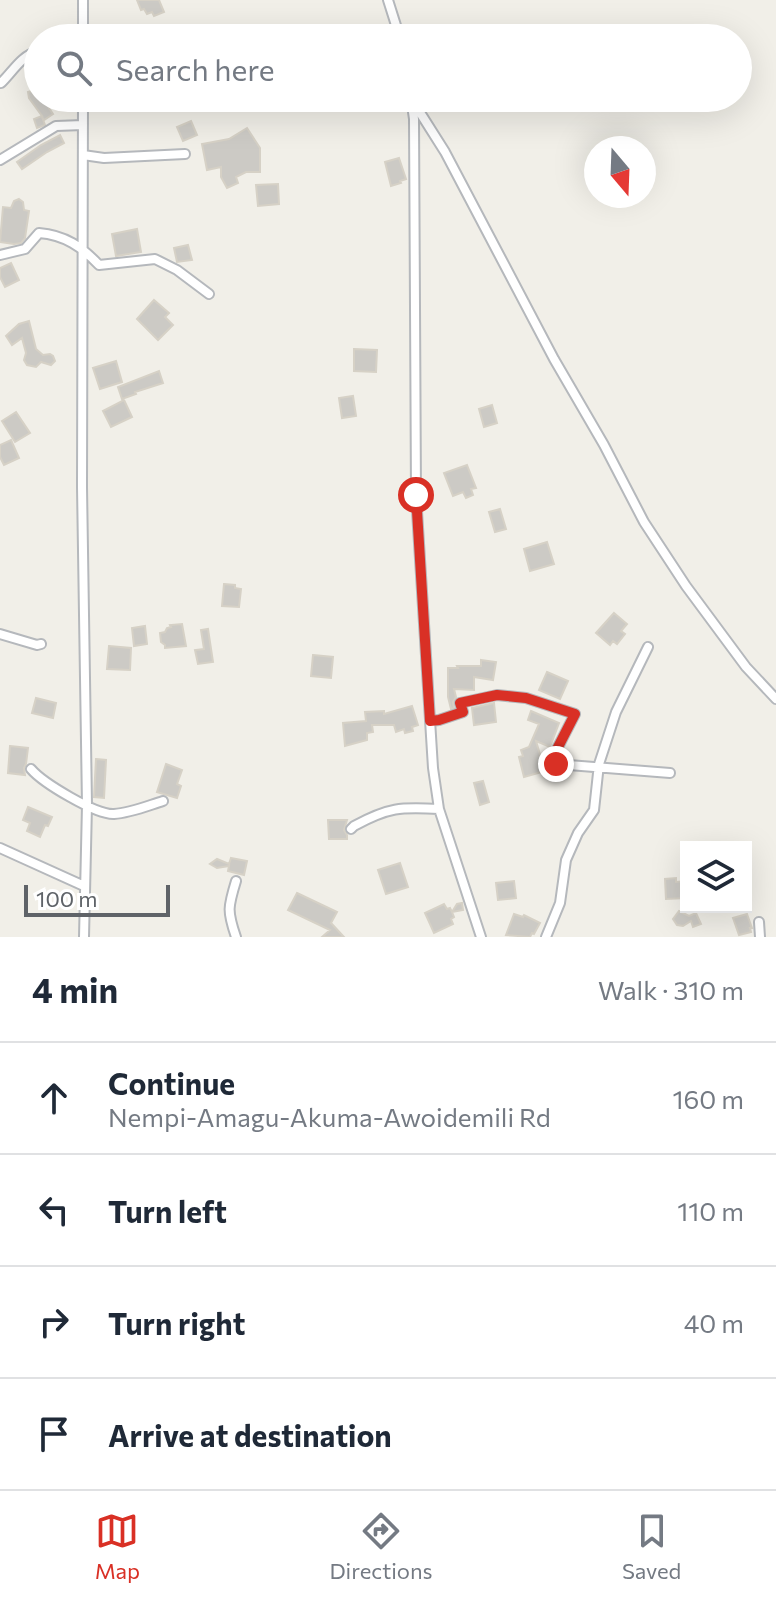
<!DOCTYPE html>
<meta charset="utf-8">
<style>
body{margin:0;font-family:Commissioner,sans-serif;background:#f2f2f3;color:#1f2937}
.controls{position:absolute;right:24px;bottom:24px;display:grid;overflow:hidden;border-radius:0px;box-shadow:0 8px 32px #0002}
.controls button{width:72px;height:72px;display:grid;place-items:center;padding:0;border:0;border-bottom:2px solid #e0e1e3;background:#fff;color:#1f2937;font:40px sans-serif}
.compass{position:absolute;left:584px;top:136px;width:72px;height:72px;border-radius:50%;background:#fff;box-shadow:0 8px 32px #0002;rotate:161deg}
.scale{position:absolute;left:24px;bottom:20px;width:146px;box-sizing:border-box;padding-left:8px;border:4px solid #5f6368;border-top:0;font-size:22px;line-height:28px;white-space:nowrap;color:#5f6368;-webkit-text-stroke:6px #fff;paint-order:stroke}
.stop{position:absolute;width:24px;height:24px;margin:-18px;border:6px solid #d93025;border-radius:50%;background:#fff}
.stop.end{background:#d93025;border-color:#fff;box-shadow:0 2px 8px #0008}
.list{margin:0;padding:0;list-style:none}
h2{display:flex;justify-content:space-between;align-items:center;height:104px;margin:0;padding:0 32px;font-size:34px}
h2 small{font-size:26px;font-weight:400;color:#747a83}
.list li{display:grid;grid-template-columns:52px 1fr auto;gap:24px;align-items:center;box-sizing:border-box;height:112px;padding:0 32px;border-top:2px solid #e0e1e3}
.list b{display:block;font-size:30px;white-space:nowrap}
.list p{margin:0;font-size:26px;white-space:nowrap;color:#747a83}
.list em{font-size:26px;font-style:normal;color:#747a83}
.icon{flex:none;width:44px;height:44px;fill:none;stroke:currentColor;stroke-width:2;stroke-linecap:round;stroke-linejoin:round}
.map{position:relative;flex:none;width:776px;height:937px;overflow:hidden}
.search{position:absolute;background:#fff;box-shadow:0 8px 32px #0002;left:24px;right:24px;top:24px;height:88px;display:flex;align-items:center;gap:20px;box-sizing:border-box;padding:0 28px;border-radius:44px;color:#747a83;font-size:30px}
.sheet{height:552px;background:#fff}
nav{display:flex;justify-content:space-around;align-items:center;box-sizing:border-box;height:112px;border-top:2px solid #e0e1e3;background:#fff;font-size:22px;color:#747a83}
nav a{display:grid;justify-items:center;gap:4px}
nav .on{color:#d93025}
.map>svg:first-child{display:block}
.building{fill:#cccac5;stroke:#d6d1c6;stroke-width:2}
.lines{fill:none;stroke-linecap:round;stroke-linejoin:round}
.minor-casing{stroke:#b5b8bc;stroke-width:12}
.minor{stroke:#fff;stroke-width:8}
.route{stroke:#d93025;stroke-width:10}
</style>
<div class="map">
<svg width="776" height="937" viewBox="0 0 776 937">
<rect width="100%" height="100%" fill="#f1efe8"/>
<!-- building -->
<path class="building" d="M 137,0 L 159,0 L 164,12 L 154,16 L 152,12 L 147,14 L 144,9 L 141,10 Z
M 35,90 L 36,93 L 38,92 L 38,98 L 50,98 L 55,104 L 49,108 L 53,114 L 44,120 L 42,117 L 45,125 L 37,128 L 34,119 L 42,116 L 29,98 L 28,92 Z
M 124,98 L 148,98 L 148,111 L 123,110 Z
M 191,121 L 197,135 L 183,141 L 177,127 Z
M 247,128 L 260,148 L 260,172 L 246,172 L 236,177 L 238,183 L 227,188 L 221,177 L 221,167 L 207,170 L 202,144 L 229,139 Z
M 60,135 L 64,143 L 47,152 L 22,169 L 17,162 L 41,145 Z
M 399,158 L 406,179 L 400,181 L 401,183 L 391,186 L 385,162 Z
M 278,184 L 279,204 L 258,206 L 256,185 Z
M 19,199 L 23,202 L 24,210 L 29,211 L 25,238 L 21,243 L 14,244 L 0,242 L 3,207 L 11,208 L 14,201 Z
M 137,229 L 141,252 L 116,256 L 112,234 Z
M 188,245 L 192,260 L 177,262 L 174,248 Z
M 11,263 L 19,280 L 5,287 L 0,277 L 0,268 Z
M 154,300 L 169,313 L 165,317 L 173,325 L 158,340 L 137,319 Z
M 29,321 L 36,349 L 43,355 L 50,354 L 53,356 L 55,361 L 51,365 L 41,362 L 36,367 L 27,365 L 24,360 L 26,353 L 22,338 L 12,345 L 6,336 L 19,324 Z
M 354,349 L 377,350 L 376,372 L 354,371 Z
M 116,361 L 122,382 L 100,389 L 93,368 Z
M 159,371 L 163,383 L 135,392 L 136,394 L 122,399 L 118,387 Z
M 353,396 L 356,416 L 342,418 L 339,398 Z
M 124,400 L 132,417 L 111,427 L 103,411 Z
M 492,405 L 497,423 L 484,427 L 479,409 Z
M 16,412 L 30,433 L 15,442 L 2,421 Z
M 11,440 L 19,458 L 4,465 L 0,457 L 0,445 Z
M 467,465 L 476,488 L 471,489 L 473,495 L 466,498 L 463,492 L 453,496 L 444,473 Z
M 500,509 L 506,529 L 495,532 L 489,512 Z
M 547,542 L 554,564 L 530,571 L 524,549 Z
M 224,584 L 235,585 L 235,588 L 241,589 L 239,607 L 222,606 Z
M 614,613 L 627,624 L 621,631 L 625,634 L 617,644 L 613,641 L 610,645 L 596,633 Z
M 182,624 L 186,646 L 165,648 L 165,645 L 161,642 L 160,633 L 165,632 L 167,628 L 171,627 L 170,625 Z
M 145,626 L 147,644 L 134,646 L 132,628 Z
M 208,629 L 213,662 L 198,664 L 195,650 L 204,649 L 201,630 Z
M 109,646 L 131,648 L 130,670 L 107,669 Z
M 313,655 L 333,657 L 331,678 L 311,676 Z
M 481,660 L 496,662 L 493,680 L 474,677 L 474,690 L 454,689 L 456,697 L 453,702 L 454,708 L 451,709 L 448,697 L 448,668 L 458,668 L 457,666 L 481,666 Z
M 547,672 L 568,681 L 560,699 L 539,690 Z
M 36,698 L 56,703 L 53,718 L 32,713 Z
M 494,703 L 496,722 L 474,725 L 472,708 Z
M 412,706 L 418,725 L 412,727 L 413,731 L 405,733 L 404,729 L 396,732 L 394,725 L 372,725 L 373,732 L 367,733 L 367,740 L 345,746 L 343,723 L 366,721 L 365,712 L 384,711 L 384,714 Z
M 531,711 L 559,723 L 550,747 L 536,741 L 545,771 L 524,777 L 519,757 L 523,756 L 521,750 L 529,747 L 539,724 L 528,720 Z
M 10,746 L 28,748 L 26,764 L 24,768 L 25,775 L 8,773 Z
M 96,759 L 106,760 L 104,798 L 94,797 Z
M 166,764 L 182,770 L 177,784 L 181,786 L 177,798 L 157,792 Z
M 483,781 L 489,802 L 480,805 L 474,783 Z
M 28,807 L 52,817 L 48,826 L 45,825 L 40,837 L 27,831 L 30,823 L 23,820 Z
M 328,820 L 347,820 L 344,830 L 347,835 L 347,839 L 329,839 Z
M 231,858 L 247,861 L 244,875 L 228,871 L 229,866 L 217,868 L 210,864 L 217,859 L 229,864 Z
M 400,863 L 408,887 L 386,894 L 378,870 Z
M 676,878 L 676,882 L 686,881 L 686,898 L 666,899 L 665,879 Z
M 514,881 L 516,898 L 498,900 L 496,883 Z
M 297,893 L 337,912 L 331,923 L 344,937 L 322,937 L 330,930 L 288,910 Z
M 462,903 L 463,910 L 452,912 L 454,917 L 451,919 L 453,924 L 434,933 L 425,913 L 444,904 L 447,909 L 450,908 L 452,912 L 457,904 Z
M 679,911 L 689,916 L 696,913 L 701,924 L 693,927 L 691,921 L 683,926 L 677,925 L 673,919 Z
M 514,914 L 523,917 L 524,915 L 540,923 L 534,934 L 532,933 L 530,937 L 506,935 Z
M 747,914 L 752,928 L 750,928 L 751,932 L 739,935 L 733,918 Z"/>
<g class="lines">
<defs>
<path id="minor" d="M 83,0 L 83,38
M 388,0 L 400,38
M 1,83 C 14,70 21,56 38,51
M 83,98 L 82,487 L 87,805 L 84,937
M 411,98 L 414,119 L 416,495 L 433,768 L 439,809 L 481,937
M 414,103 L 445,152 L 554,359 L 604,445 L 644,522 L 686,586 L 746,667 L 776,699
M 83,155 L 104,158 L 185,154
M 0,160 L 56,126 L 83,125
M 0,255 L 25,249 L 39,233 C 65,235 82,247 99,265 L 155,259 L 177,270 L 209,294
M 0,634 L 37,645 L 41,644
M 430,721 L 439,720 L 463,712 L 460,703 L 497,695 L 526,698 L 575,714 L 557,749 L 556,764 L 670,773
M 31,769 C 43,783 96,815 114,814 C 130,813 147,806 163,801
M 351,829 L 354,826 C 389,807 400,807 439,809
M 0,848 L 84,886
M 236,881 C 228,907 227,911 236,937
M 759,922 L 760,937
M 546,937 L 560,903 L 566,860 L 578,833 L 594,810 L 599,764 L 616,712 L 648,647"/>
</defs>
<!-- minor casing -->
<use href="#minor" class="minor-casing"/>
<!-- minor -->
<use href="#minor" class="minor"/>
</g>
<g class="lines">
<!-- route -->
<path class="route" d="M 416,495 L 430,721 L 439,720 L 463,712 L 460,703 L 497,695 L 526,698 L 575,714 L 557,749 L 556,764"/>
</g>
</svg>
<div class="controls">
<button><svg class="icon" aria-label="layers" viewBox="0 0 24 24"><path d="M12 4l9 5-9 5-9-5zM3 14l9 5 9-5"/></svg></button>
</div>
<svg class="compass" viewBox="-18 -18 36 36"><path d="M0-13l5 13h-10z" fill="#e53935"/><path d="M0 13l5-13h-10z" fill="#747a83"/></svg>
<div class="scale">100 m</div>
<div class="stop" style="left:416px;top:495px"></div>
<div class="stop end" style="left:556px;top:764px"></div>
<div class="search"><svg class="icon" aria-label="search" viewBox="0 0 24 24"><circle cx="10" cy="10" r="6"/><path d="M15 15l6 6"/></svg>Search here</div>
</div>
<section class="sheet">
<h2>4 min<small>Walk · 310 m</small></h2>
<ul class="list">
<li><svg class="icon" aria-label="ahead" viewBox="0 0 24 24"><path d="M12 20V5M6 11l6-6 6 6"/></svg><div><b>Continue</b><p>Nempi-Amagu-Akuma-Awoidemili Rd</p></div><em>160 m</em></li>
<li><svg class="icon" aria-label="left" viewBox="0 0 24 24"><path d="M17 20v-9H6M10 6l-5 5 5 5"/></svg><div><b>Turn left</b></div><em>110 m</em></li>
<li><svg class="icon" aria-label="right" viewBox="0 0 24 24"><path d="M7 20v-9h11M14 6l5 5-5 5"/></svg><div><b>Turn right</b></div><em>40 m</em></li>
<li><svg class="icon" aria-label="arrive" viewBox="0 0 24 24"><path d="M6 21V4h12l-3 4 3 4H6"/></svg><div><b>Arrive at destination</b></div></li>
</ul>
</section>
<nav>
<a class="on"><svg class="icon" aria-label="map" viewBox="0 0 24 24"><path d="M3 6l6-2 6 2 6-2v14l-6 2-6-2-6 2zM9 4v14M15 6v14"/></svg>Map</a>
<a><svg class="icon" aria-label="directions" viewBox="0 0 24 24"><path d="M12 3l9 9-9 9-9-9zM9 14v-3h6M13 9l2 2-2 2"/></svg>Directions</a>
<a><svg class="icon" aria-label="saved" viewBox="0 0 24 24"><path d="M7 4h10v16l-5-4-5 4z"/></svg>Saved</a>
</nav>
